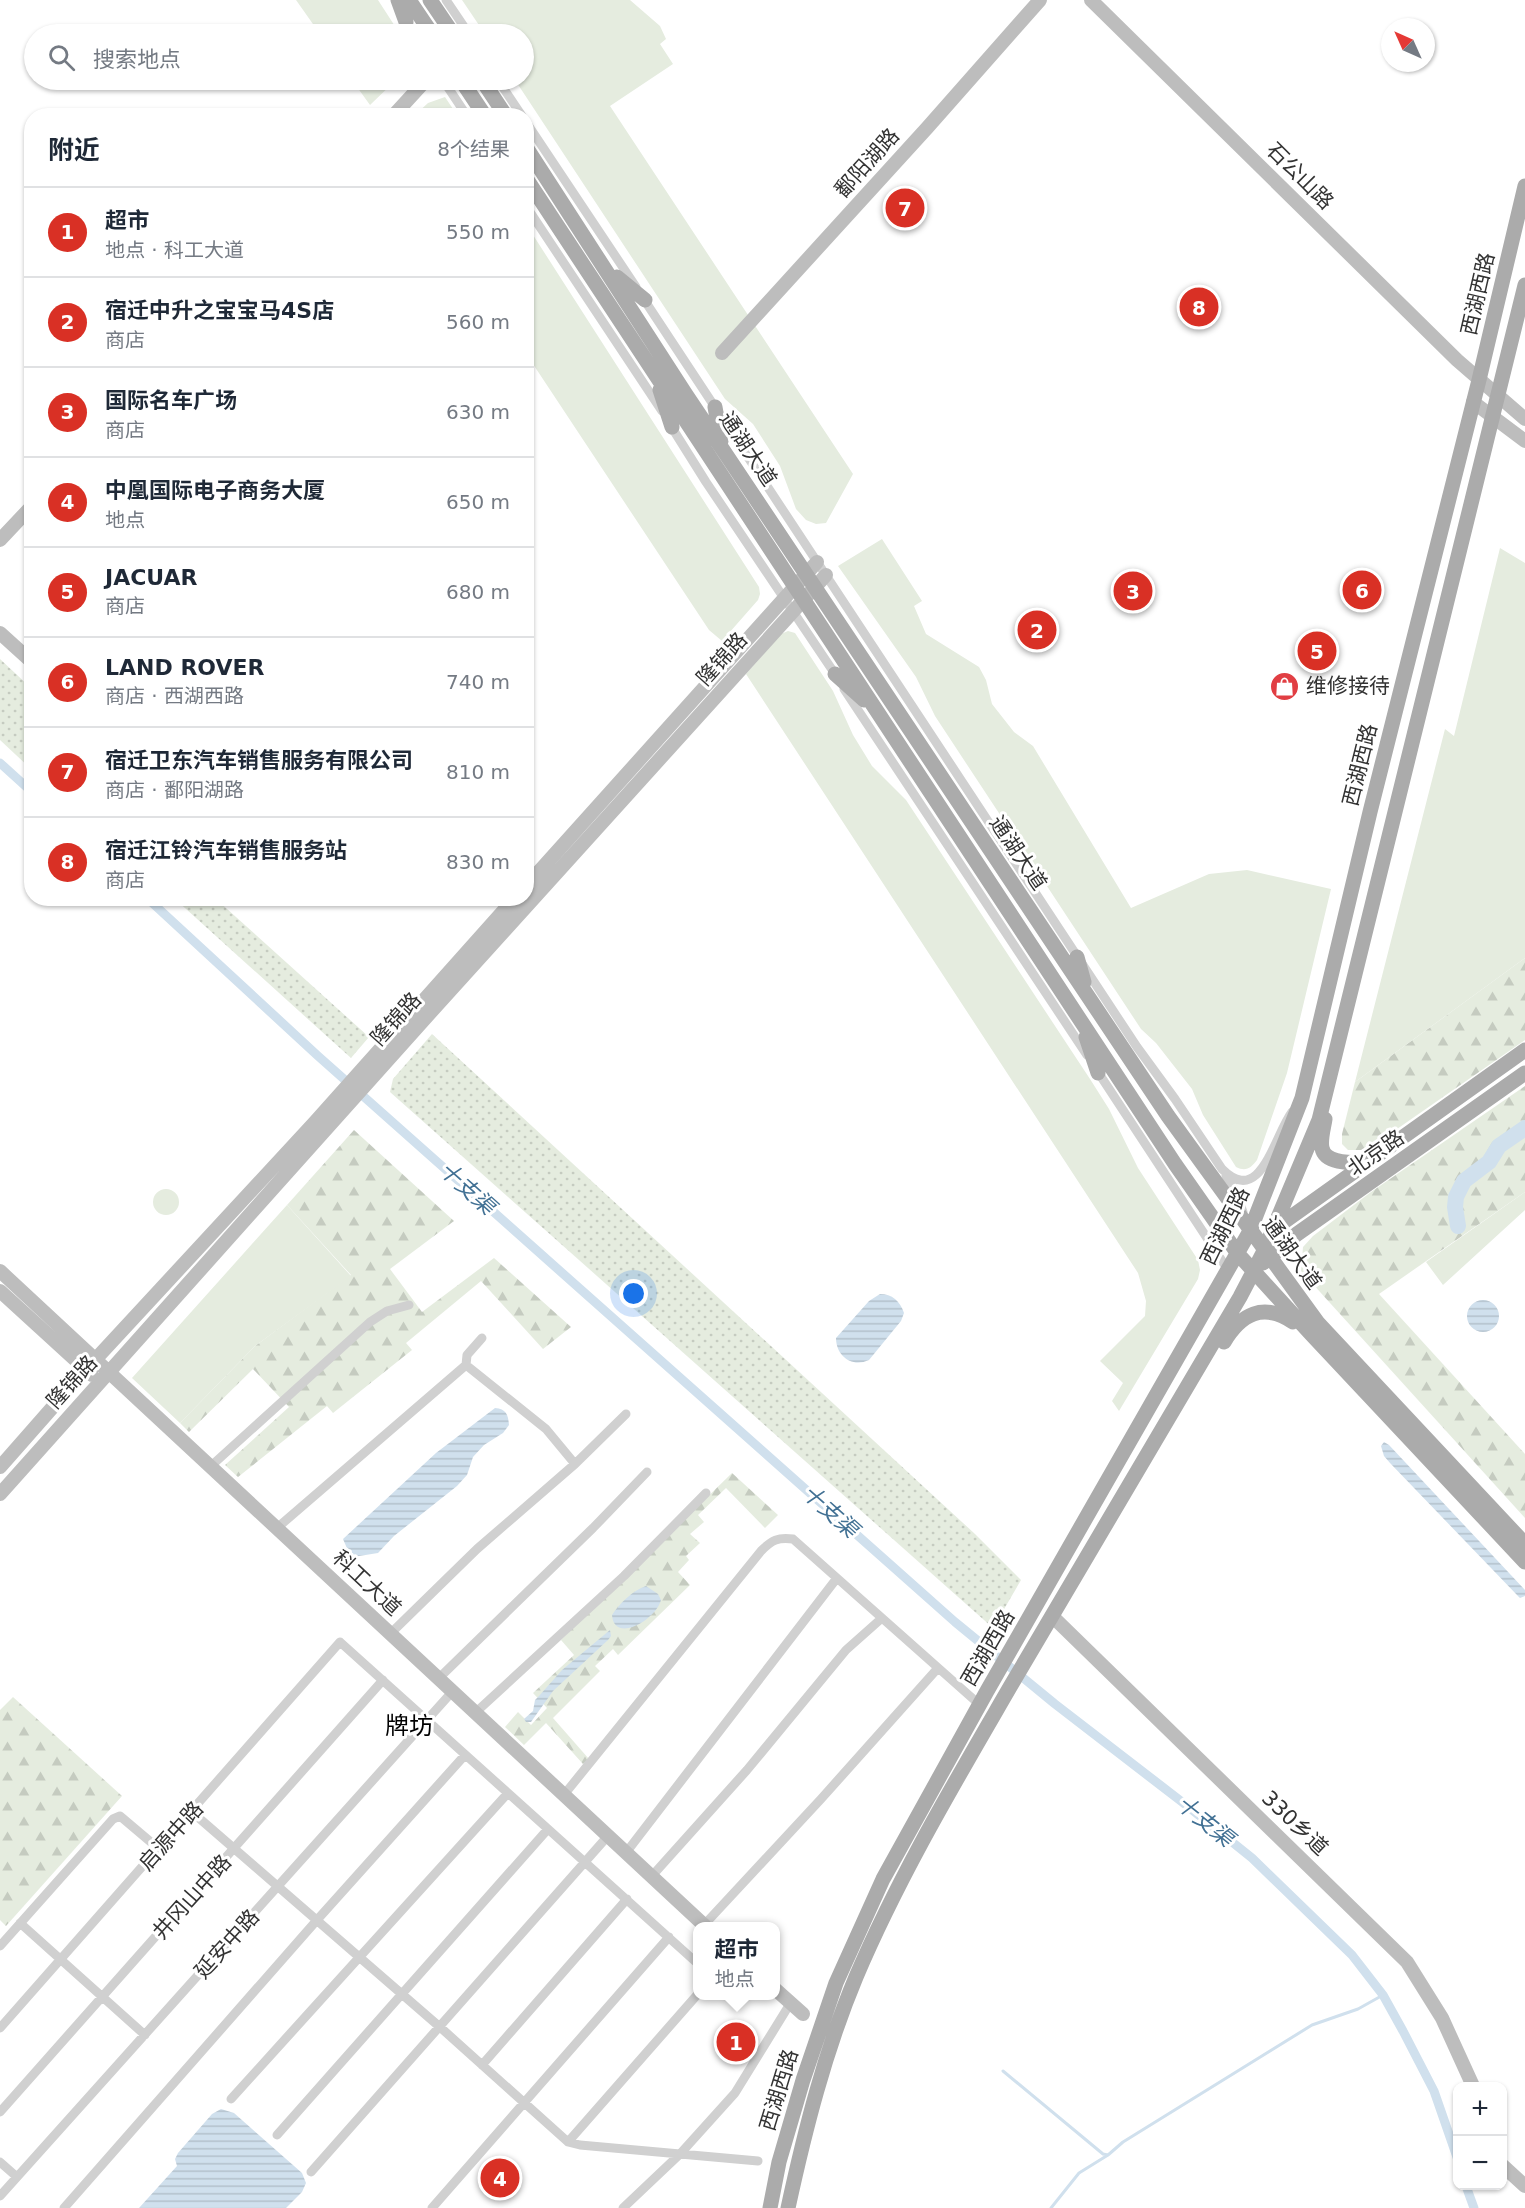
<!DOCTYPE html>
<html lang="zh">
<meta charset="utf-8">
<style>
body{margin:0;font-family:"DejaVu Sans","Noto Sans SC",sans-serif;background:#f2f2f3;color:#1f2937}
.controls{position:absolute;right:18px;bottom:18px;display:grid;overflow:hidden;border-radius:12px;box-shadow:0 2px 4px #0004}
.controls button{width:54px;height:54px;display:grid;place-items:center;padding:0;border:0;border-bottom:2px solid #e0e1e3;background:#fff;color:#1f2937;font:30px sans-serif}
.compass{position:absolute;left:1381px;top:18px;width:54px;height:54px;border-radius:50%;background:#fff;box-shadow:0 2px 4px #0004;rotate:315deg}
.you{position:absolute;left:634px;top:1294px;width:21px;height:21px;margin:-15px;border:4px solid #fff;border-radius:50%;background:#1a73e8;box-shadow:0 0 0 9px #1a73e833}
.badge{display:grid;place-items:center;width:39px;height:39px;border-radius:50%;background:#d93025;color:#fff;font-size:20px;font-weight:700}
.pin{position:absolute;translate:-50% -50%;border:3px solid #fff;box-shadow:0 2px 6px #0006}
.popup{position:absolute;left:693px;top:1922px;width:87px;height:78px;box-sizing:border-box;display:grid;place-content:center;border-radius:12px;background:#fff;filter:drop-shadow(0 2px 4px #0005);font-size:20px;white-space:nowrap;color:#747a83}
.popup b{font-size:22px;color:#1f2937}
.popup::after{content:'';position:absolute;left:50%;top:100%;margin-left:-12px;border:12px solid transparent;border-top-color:#fff}
.list{margin:0;padding:0;list-style:none}
h2{display:flex;justify-content:space-between;align-items:center;height:78px;margin:0;padding:0 24px;font-size:26px}
h2 small{font-size:20px;font-weight:400;color:#747a83}
.list li{display:grid;grid-template-columns:39px 1fr auto;gap:18px;align-items:center;box-sizing:border-box;height:90px;padding:0 24px;border-top:2px solid #e0e1e3}
.list b{display:block;font-size:22px;white-space:nowrap}
.list p{margin:0;font-size:20px;white-space:nowrap;color:#747a83}
.list em{font-size:20px;font-style:normal;color:#747a83}
.icon{flex:none;width:33px;height:33px;fill:none;stroke:currentColor;stroke-width:2;stroke-linecap:round;stroke-linejoin:round}
.map{position:relative;flex:none;width:1525px;height:2208px;overflow:hidden}
.search{position:absolute;background:#fff;box-shadow:0 2px 4px #0004;left:24px;top:24px;width:510px;height:66px;display:flex;align-items:center;gap:15px;box-sizing:border-box;padding:0 21px;border-radius:33px;color:#747a83;font-size:22px}
.panel{position:absolute;background:#fff;box-shadow:0 2px 4px #0004;left:24px;top:108px;width:510px;height:798px;border-radius:24px}
.map>svg:first-child{display:block}
.grass{fill:url(#grass-dots)}
.forest{fill:url(#forest-firs)}
.green{fill:#e5ecdf}
.water{fill:url(#water-rules)}
.lines{fill:none;stroke-linecap:round;stroke-linejoin:round}
.stream{stroke:#d0e0ed;stroke-width:3}
.canal{stroke:#d0e0ed;stroke-width:9}
.river{stroke:#d0e0ed;stroke-width:16}
.street{stroke:#d0d0d0;stroke-width:9}
.secondary{stroke:#bdbdbd;stroke-width:14}
.primary{stroke:#ababab;stroke-width:15}
.labels{text-anchor:middle;dominant-baseline:central;stroke-width:6;stroke-linejoin:round;paint-order:stroke}
.street-label{font-size:21px;fill:#333;stroke:#fff}
.poi-label{font-size:21px;fill:#333;stroke:#fff;text-anchor:start}
.water-label{font-size:22px;font-style:italic;fill:#427194;stroke:#fff}
.quarter-label{font-size:24px;fill:#000;stroke:#fff}
</style>
<div class="map">
<svg width="1525" height="2208" viewBox="0 0 1525 2208">
<defs>
<pattern id="grass-dots" width="8" height="8" patternUnits="userSpaceOnUse" patternTransform="scale(1.5)"><rect width="8" height="8" fill="#e5ecdf"/><path d="M2 2h.1M6 6h.1" fill="none" stroke="#c5cbc0" stroke-width="1.8" stroke-linecap="round"/></pattern>
<pattern id="forest-firs" width="22" height="20" patternUnits="userSpaceOnUse" patternTransform="scale(1.5)"><rect width="22" height="20" fill="#e5ecdf"/><path d="M5 1l3.5 6h-7zM16 11l3.5 6h-7z" fill="#c5cbc0"/></pattern>
<pattern id="water-rules" width="6" height="5" patternUnits="userSpaceOnUse" patternTransform="scale(1.5)"><rect width="6" height="5" fill="#d0e0ed"/><path d="M0 2.5h6" fill="none" stroke="#b3c1cc"/></pattern>
</defs>
<rect width="100%" height="100%" fill="#fff"/>
<!-- grass -->
<path class="grass" d="M 0,659 L 31,688 L 31,769 L 0,740 Z
M 175,899 L 216,899 L 369,1037 L 351,1058 Z
M 432,1034 L 975,1534 L 1021,1580 L 993,1628 L 390,1092 L 393,1079 Z"/>
<!-- forest -->
<path class="forest" d="M 1525,958 L 1525,1040 L 1374,1145 L 1361,1150 L 1348,1150 L 1342,1144 L 1342,1134 L 1355,1082 Z
M 1525,1086 L 1525,1192 L 1379,1294 L 1525,1454 L 1525,1518 L 1301,1271 L 1303,1247 L 1313,1236 L 1371,1192 Z
M 354,1130 L 454,1221 L 390,1269 L 422,1312 L 494,1258 L 571,1327 L 543,1349 L 481,1281 L 406,1343 L 412,1350 L 333,1413 L 327,1406 L 238,1477 L 225,1465 L 289,1407 L 253,1369 L 189,1432 L 180,1423 L 255,1346 L 351,1275 L 287,1205 Z
M 732,1473 L 778,1515 L 765,1528 L 726,1488 L 698,1515 L 704,1522 L 690,1534 L 700,1543 L 686,1556 L 689,1560 L 678,1572 L 690,1585 L 618,1655 L 613,1649 L 595,1666 L 600,1671 L 553,1718 L 589,1759 L 583,1764 L 546,1723 L 524,1745 L 505,1727 L 518,1712 L 531,1725 L 547,1708 L 533,1693 L 574,1655 L 561,1640 Z
M 13,1697 L 122,1796 L 6,1926 L 0,1920 L 0,1710 Z"/>
<!-- green -->
<path class="green" d="M 296,0 L 378,0 L 400,34 L 320,34 Z
M 462,0 L 630,0 L 660,26 L 666,39 L 660,44 L 673,64 L 610,106 L 853,474 L 826,523 L 816,524 L 806,520 L 796,509 L 780,466 L 753,424 L 725,399 L 515,80 L 524,80 L 524,34 L 485,34 Z
M 352,80 L 396,80 L 370,105 Z
M 445,97 L 457,115 L 415,115 L 428,103 Z
M 526,224 L 759,587 L 760,594 L 758,600 L 722,641 L 709,630 L 527,355 Z
M 882,539 L 922,601 L 914,606 L 926,634 L 979,667 L 986,680 L 992,704 L 1014,732 L 1033,746 L 1131,908 L 1209,874 L 1247,870 L 1331,889 L 1287,1073 L 1257,1160 C 1251,1168 1246,1172 1236,1167 L 1203,1115 L 1192,1089 L 1156,1043 L 1141,1029 L 935,716 L 916,677 L 838,566 Z
M 1500,548 L 1525,563 L 1525,958 L 1355,1082 L 1445,729 L 1454,736 Z
M 788,631 L 795,633 L 833,691 L 853,735 L 872,766 L 906,800 L 1090,1079 L 1109,1109 L 1138,1168 L 1198,1260 L 1200,1270 L 1198,1279 L 1119,1411 L 1112,1401 L 1123,1383 L 1100,1361 L 1145,1316 L 1146,1301 L 1138,1273 L 746,674 L 781,634 Z
M153 1202a13 13 0 1 1 26 0a13 13 0 1 1-26 0Z
M 1525,1192 L 1525,1210 L 1443,1285 L 1426,1262 Z
M 287,1205 L 351,1276 L 255,1346 L 180,1423 L 132,1378 Z"/>
<!-- water -->
<path class="water" d="M 880,1294 C 892,1294 900,1301 904,1313 L 901,1321 L 869,1360 C 852,1368 836,1356 836,1338 L 869,1301 Z
M1467 1316a16 16 0 1 1 32 0a16 16 0 1 1-32 0Z
M 495,1408 C 506,1409 508,1414 509,1425 L 503,1433 L 484,1445 L 473,1457 L 467,1475 L 457,1486 L 394,1536 L 378,1553 L 353,1557 L 349,1553 L 343,1539 L 436,1453 Z
M 1384,1442 L 1389,1445 L 1525,1590 L 1525,1596 L 1520,1598 L 1517,1595 L 1390,1463 L 1384,1456 L 1381,1446 Z
M 646,1586 L 658,1594 L 661,1600 C 656,1620 614,1644 612,1615 C 619,1604 633,1590 646,1586 Z
M 610,1630 L 611,1636 L 608,1640 L 553,1691 L 531,1722 L 526,1722 L 524,1719 L 533,1711 L 535,1700 L 539,1696 L 562,1670 Z
M 221,2109 L 234,2113 L 302,2173 L 306,2183 L 302,2192 L 286,2208 L 139,2208 L 177,2166 L 175,2159 L 178,2153 L 212,2114 Z"/>
<g class="lines">
<!-- stream -->
<path class="stream" d="M 1003,2071 L 1103,2154 L 1108,2155 L 1123,2142 L 1312,2025 L 1358,2009 L 1383,1995
M 1051,2208 L 1079,2173 L 1108,2155"/>
<!-- canal -->
<path class="canal" d="M 0,763 L 32,792
M 147,898 L 318,1056 L 955,1622 L 1055,1704 L 1186,1805 L 1252,1858 L 1352,1955 L 1383,1995 L 1403,2031 L 1434,2091 L 1458,2160
M 1466,2186 L 1474,2208"/>
<!-- river -->
<path class="river" d="M 1458,1226 L 1455,1207 L 1456,1197 L 1464,1181 L 1489,1162 L 1499,1146 L 1525,1128"/>
<!-- street -->
<path class="street" d="M 446,0 L 469,34
M 405,20 L 414,34
M 443,80 L 467,116
M 498,80 L 522,116
M 526,122 L 636,287
M 526,206 L 662,411
M 643,298 L 1137,1047 L 1175,1099 L 1222,1169 C 1261,1208 1274,1136 1292,1112
M 669,423 L 706,482 L 837,677
M 844,689 L 1087,1055
M 1096,1069 L 1228,1270
M 1226,1176 L 1235,1190 L 1243,1212
M 466,1365 L 546,1429 L 575,1464
M 211,1466 L 370,1322 L 387,1311 L 409,1305
M 277,1528 L 466,1365 L 467,1355 L 482,1338
M 390,1634 L 477,1549 L 575,1464 L 626,1414
M 438,1679 L 593,1528 L 647,1472
M 475,1713 L 624,1576 L 706,1493
M 563,1796 L 761,1551 C 772,1540 778,1537 793,1539 L 980,1705
M 192,1812 L 441,2028 L 568,2142 L 580,2145 L 758,2161
M 625,1854 L 837,1578
M 651,1877 L 747,1770 L 846,1650 L 882,1618
M 20,1923 L 145,2035
M 704,1925 L 821,1799 L 938,1668
M 0,1946 L 113,1819 L 120,1816 L 159,1849
M 0,2028 L 340,1642 L 697,1963
M 482,2065 L 627,1899
M 231,2099 L 508,1793
M 0,2112 L 383,1680
M 277,2135 L 548,1829
M 568,2142 L 697,1995
M 0,2162 L 17,2177
M 311,2172 L 607,1837
M 0,2196 L 452,1692
M 64,2208 L 317,1920 L 465,1755
M 432,2208 L 669,1937
M 623,2208 L 680,2154 L 735,2093 L 788,2007"/>
<!-- secondary -->
<path class="secondary" d="M 1091,0 L 1457,360 L 1525,419
M 393,116 L 426,80
M 722,353 L 927,128 L 1040,0
M 1473,402 L 1525,441
M 0,540 L 32,506
M 0,633 L 32,662
M 526,886 L 817,562
M 0,1271 L 705,1926
M 0,1291 L 92,1375
M 0,1467 L 81,1375 L 315,1122 L 515,898
M 0,1494 L 421,1023 L 826,575
M 1052,1616 L 1407,1962 L 1442,2018 L 1473,2086
M 775,1989 L 803,2014
M 1502,2165 L 1525,2186"/>
<!-- primary -->
<path class="primary" d="M 398,0 L 406,22
M 409,0 L 432,34
M 430,0 L 453,34
M 461,80 L 485,116
M 482,80 L 506,116
M 526,147 L 685,393 L 1168,1116 L 1318,1323 L 1525,1544
M 526,178 L 1175,1164 L 1238,1254 L 1311,1334 L 1525,1562
M 617,277 L 645,300
M 660,390 L 672,427
M 715,407 L 721,441
M 835,674 L 864,700
M 1077,957 L 1084,982
M 1086,1037 L 1098,1073
M 1325,1119 C 1324,1127 1320,1139 1322,1148 C 1325,1164 1352,1163 1365,1163
M 1274,1229 L 1525,1050
M 1263,1263 L 1297,1234 L 1525,1073
M 1224,1342 C 1241,1314 1263,1302 1293,1322
M 770,2208 L 779,2162 L 803,2080 L 836,1983 L 883,1879 L 987,1691 L 1250,1231 L 1302,1098 L 1370,812 L 1479,380 L 1525,186
M 788,2208 C 805,2130 825,2051 856,1977 C 899,1876 955,1782 1010,1687 C 1086,1557 1164,1428 1240,1297 L 1264,1251 L 1319,1120 L 1525,285"/>
</g>
<!-- icons -->
<defs>
<symbol id="shop-disc" viewBox="-11 -11 22 22"><circle r="9.5" fill="#e13e43" stroke="#fff"/><path d="M-5-2.5h2.3a2.7 3.5 0 0 1 5.4 0H5L5.5 6h-11ZM-1.5-2.5h3a1.5 2.3 0 0 0-3 0Z" fill="#fff"/></symbol>
</defs>
<g fill-rule="evenodd">
<use href="#shop-disc" x="1268" y="670" width="33" height="33"/>
</g>
<g class="labels">
<!-- street labels -->
<g class="street-label">
<text transform="translate(867 163) rotate(-48)">鄱阳湖路</text>
<text transform="translate(1300 176) rotate(45)">石公山路</text>
<text transform="translate(1478 294) rotate(-77)">西湖西路</text>
<text transform="translate(748 449) rotate(56)">通湖大道</text>
<text transform="translate(722 659) rotate(-48)">隆锦路</text>
<text transform="translate(1360 765) rotate(-76)">西湖西路</text>
<text transform="translate(1018 853) rotate(56)">通湖大道</text>
<text transform="translate(396 1019) rotate(-48)">隆锦路</text>
<text transform="translate(1376 1153) rotate(-35)">北京路</text>
<text transform="translate(1225 1226) rotate(-64)">西湖西路</text>
<text transform="translate(1292 1253) rotate(54)">通湖大道</text>
<text transform="translate(72 1382) rotate(-48)">隆锦路</text>
<text transform="translate(367 1583) rotate(43)">科工大道</text>
<text transform="translate(988 1648) rotate(-60)">西湖西路</text>
<text transform="translate(1295 1823) rotate(44)">330乡道</text>
<text transform="translate(171 1836) rotate(-48)">启源中路</text>
<text transform="translate(192 1897) rotate(-48)">井冈山中路</text>
<text transform="translate(227 1944) rotate(-48)">延安中路</text>
<text transform="translate(779 2090) rotate(-73)">西湖西路</text>
</g>
<!-- poi labels -->
<g class="poi-label">
<text x="1306" y="686">维修接待</text>
</g>
<!-- water labels -->
<g class="water-label">
<text transform="translate(467 1188) rotate(42)">十支渠</text>
<text transform="translate(830 1511) rotate(42)">十支渠</text>
<text transform="translate(1205 1821) rotate(39)">十支渠</text>
</g>
<!-- quarter labels -->
<g class="quarter-label">
<text x="409" y="1726">牌坊</text>
</g>
</g>
</svg>
<div class="controls">
<button>+</button>
<button>−</button>
</div>
<svg class="compass" viewBox="-18 -18 36 36"><path d="M0-13l5 13h-10z" fill="#e53935"/><path d="M0 13l5-13h-10z" fill="#747a83"/></svg>
<div class="you"></div>
<div class="pin badge" style="left:736px;top:2042px">1</div>
<div class="popup"><b>超市</b>地点</div>
<div class="pin badge" style="left:1037px;top:630px">2</div>
<div class="pin badge" style="left:1133px;top:591px">3</div>
<div class="pin badge" style="left:500px;top:2178px">4</div>
<div class="pin badge" style="left:1317px;top:651px">5</div>
<div class="pin badge" style="left:1362px;top:590px">6</div>
<div class="pin badge" style="left:905px;top:208px">7</div>
<div class="pin badge" style="left:1199px;top:307px">8</div>
<div class="search"><svg class="icon" aria-label="search" viewBox="0 0 24 24"><circle cx="10" cy="10" r="6"/><path d="M15 15l6 6"/></svg>搜索地点</div>
<section class="panel">
<h2>附近<small>8个结果</small></h2>
<ul class="list">
<li><span class="badge">1</span><div><b>超市</b><p>地点 · 科工大道</p></div><em>550 m</em></li>
<li><span class="badge">2</span><div><b>宿迁中升之宝宝马4S店</b><p>商店</p></div><em>560 m</em></li>
<li><span class="badge">3</span><div><b>国际名车广场</b><p>商店</p></div><em>630 m</em></li>
<li><span class="badge">4</span><div><b>中凰国际电子商务大厦</b><p>地点</p></div><em>650 m</em></li>
<li><span class="badge">5</span><div><b>JACUAR</b><p>商店</p></div><em>680 m</em></li>
<li><span class="badge">6</span><div><b>LAND ROVER</b><p>商店 · 西湖西路</p></div><em>740 m</em></li>
<li><span class="badge">7</span><div><b>宿迁卫东汽车销售服务有限公司</b><p>商店 · 鄱阳湖路</p></div><em>810 m</em></li>
<li><span class="badge">8</span><div><b>宿迁江铃汽车销售服务站</b><p>商店</p></div><em>830 m</em></li>
</ul>
</section>
</div>
